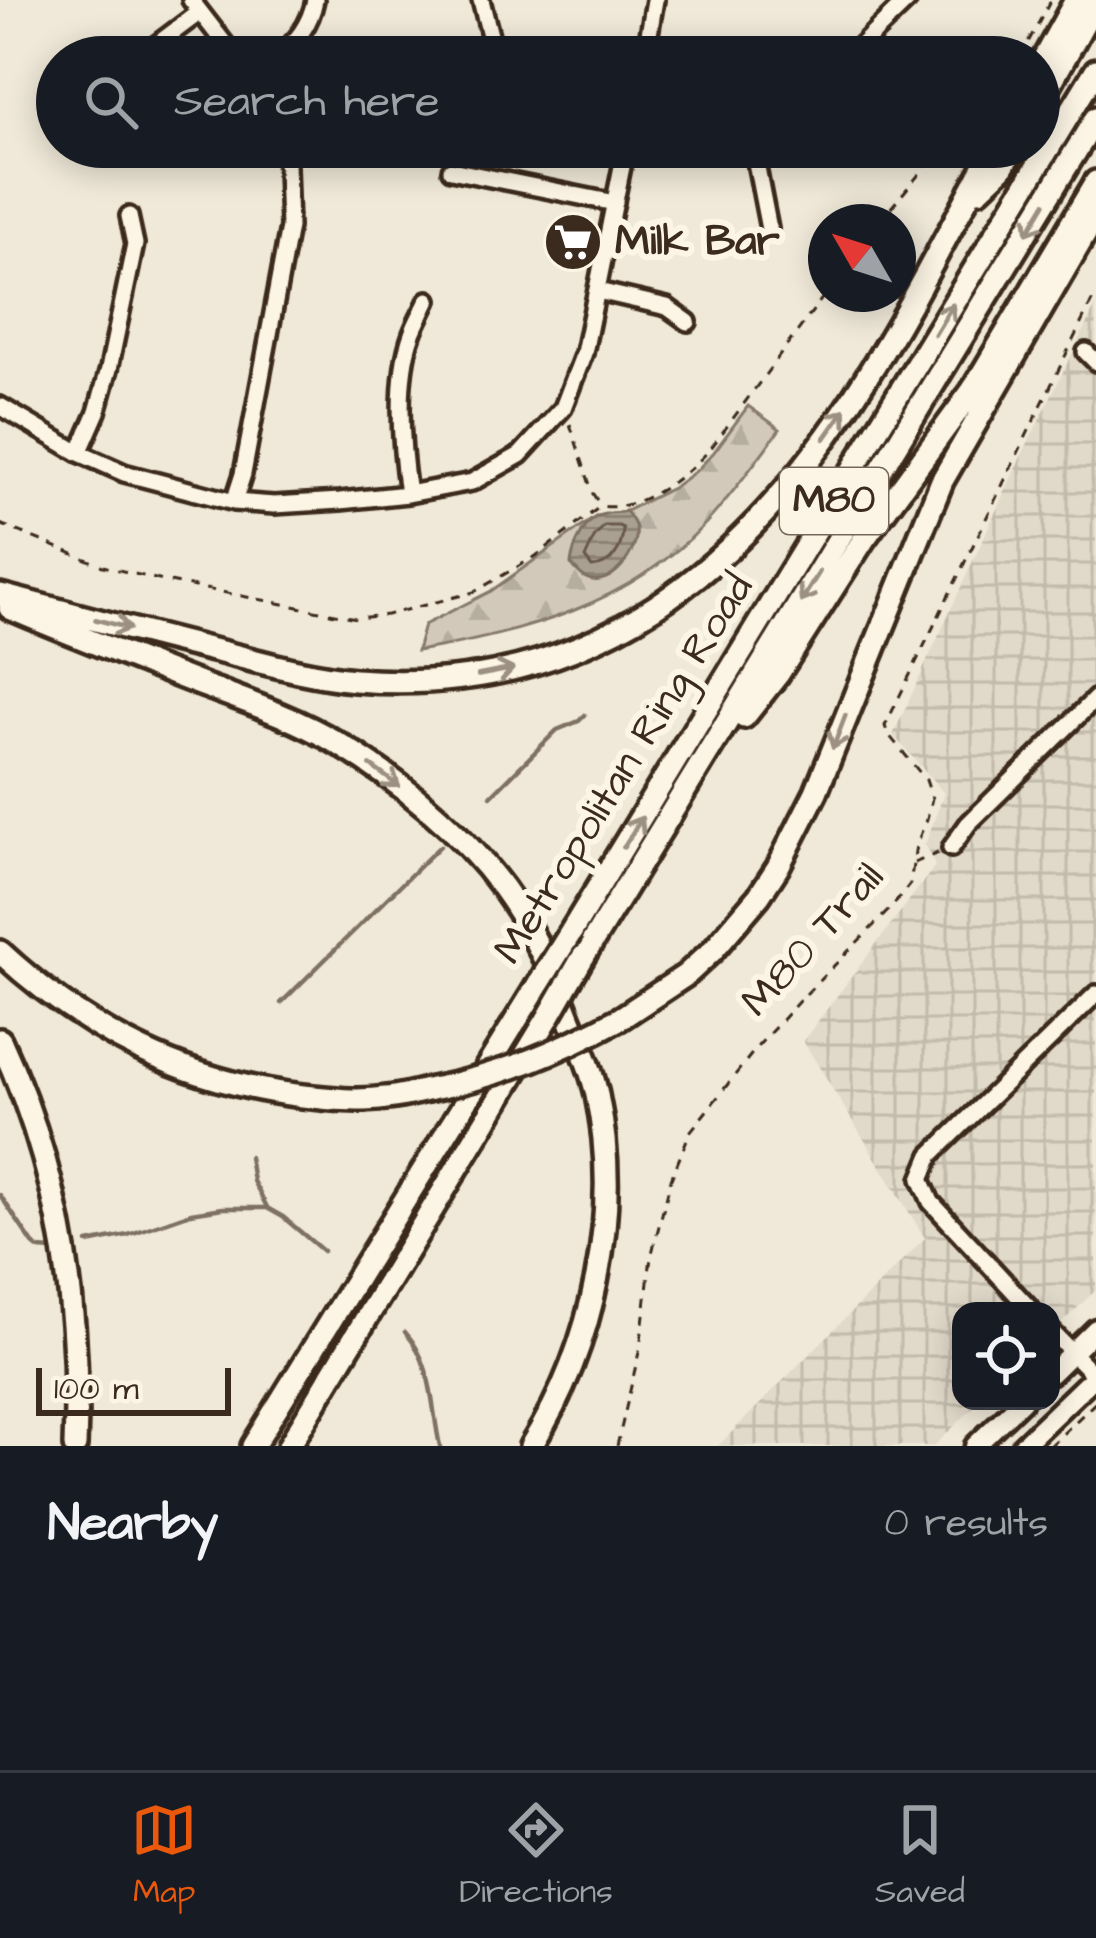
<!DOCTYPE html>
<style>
body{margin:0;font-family:"Architects Daughter",sans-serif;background:#20242c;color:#f1f3f6}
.controls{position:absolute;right:36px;bottom:36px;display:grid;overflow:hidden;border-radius:24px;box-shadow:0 6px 30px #0003}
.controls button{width:108px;height:108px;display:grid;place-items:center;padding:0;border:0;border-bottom:3px solid #363941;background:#171b24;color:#f1f3f6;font:60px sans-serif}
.compass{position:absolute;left:808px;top:204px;width:108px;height:108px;border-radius:50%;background:#171b24;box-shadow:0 6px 30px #0003;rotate:309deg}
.scale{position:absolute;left:36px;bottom:30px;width:195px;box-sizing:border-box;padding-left:12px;border:6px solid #3b2a1e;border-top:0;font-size:33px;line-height:42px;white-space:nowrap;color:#3b2a1e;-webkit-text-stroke:9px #fcf5e5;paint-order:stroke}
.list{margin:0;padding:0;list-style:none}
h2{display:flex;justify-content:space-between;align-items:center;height:156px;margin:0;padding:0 48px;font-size:51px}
h2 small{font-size:39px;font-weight:400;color:#9ea1a6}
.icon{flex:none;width:66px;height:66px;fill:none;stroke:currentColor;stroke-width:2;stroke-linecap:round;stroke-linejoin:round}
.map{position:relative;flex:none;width:1096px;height:1446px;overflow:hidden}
.search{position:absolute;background:#171b24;box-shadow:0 6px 30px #0003;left:36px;right:36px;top:36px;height:132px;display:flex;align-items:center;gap:30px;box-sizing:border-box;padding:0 42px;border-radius:66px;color:#9ea1a6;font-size:45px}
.sheet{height:324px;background:#171b24}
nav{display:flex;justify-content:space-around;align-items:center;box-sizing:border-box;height:168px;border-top:3px solid #363941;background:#171b24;font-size:33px;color:#9ea1a6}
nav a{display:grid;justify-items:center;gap:6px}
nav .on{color:#ea580c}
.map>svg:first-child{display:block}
.industrial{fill:url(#industrial-grid)}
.forest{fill:url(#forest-firs);stroke:#867a6c;stroke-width:3}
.water{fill:url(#water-rules);stroke:#7e7163;stroke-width:3}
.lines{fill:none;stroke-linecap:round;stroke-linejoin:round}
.shore{stroke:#67594c;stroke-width:3}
.stream{stroke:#7e7163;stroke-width:4.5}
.minor-casing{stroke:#3b2a1e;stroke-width:24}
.major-casing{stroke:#3b2a1e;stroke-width:27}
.highway-casing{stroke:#3b2a1e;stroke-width:30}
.path{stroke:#3b2a1e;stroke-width:3;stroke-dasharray:9 9;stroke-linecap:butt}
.minor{stroke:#fcf5e5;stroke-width:15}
.major{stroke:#fcf5e5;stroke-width:18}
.highway{stroke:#fcf5e5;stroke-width:21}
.highway-bridge-casing{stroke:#3b2a1e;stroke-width:30;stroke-linecap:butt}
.highway-bridge{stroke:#fcf5e5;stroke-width:21}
.oneway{stroke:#9c9082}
.labels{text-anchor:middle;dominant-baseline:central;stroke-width:12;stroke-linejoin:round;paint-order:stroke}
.shield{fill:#fcf5e5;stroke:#75675a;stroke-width:3}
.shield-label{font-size:39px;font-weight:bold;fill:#3b2a1e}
.poi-label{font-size:42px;font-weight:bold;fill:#3b2a1e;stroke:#fcf5e5;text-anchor:start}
.street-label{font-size:42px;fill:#3b2a1e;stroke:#fcf5e5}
</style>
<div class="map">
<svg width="1096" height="1446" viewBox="0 0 1096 1446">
<defs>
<pattern id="industrial-grid" width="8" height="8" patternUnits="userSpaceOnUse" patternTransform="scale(3)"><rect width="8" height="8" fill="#e1d9c9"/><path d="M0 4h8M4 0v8" fill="none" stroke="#c2baac"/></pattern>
<pattern id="forest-firs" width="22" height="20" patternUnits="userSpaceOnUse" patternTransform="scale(3)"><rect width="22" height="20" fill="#d2c9ba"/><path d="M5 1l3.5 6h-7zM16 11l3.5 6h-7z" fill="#b5ad9f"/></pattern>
<pattern id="water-rules" width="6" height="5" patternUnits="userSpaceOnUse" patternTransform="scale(3)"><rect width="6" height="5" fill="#aaa091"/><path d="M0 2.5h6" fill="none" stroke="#8c8376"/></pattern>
</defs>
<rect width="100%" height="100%" fill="#f0e9d9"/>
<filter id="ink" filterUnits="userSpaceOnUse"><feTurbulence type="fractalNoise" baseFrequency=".00833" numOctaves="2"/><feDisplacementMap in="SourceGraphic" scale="24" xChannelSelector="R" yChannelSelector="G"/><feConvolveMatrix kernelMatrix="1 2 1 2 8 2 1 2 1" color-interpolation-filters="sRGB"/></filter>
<g filter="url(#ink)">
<!-- industrial -->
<path class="industrial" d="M 1096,305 L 1096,1290 L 1051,1333 L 1051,1311 L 961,1311 L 961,1401 L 980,1401 L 934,1446 L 718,1446 L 925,1238 L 803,1041 L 935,866 L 925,845 L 944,793 L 893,735 L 1018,463 Z"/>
<!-- forest -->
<path class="forest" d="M 748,406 L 780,429 C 756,461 733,494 706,523 C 630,604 522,634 417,651 L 424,625 L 491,591 L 597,516 L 626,511 L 674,487 L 696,471 L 714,452 Z"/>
<!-- water -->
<path class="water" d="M 626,511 C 630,517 635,522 636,529 C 640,551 609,591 586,578 C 580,575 576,569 571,564 C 573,547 585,517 605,514 C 611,512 619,513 626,511 Z"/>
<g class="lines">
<!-- shore -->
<path class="shore" d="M 619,526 L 623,528 C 623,548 612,566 592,567 L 585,558 L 594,538 L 604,526 Z"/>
<!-- stream -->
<path class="stream" d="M 491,796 L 557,730 L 579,721 L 585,715
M 281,1003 L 440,846
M 249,1157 L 253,1181 L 267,1207
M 0,1195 L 33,1244 L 39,1249 L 53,1250
M 88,1243 L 128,1235 L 191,1213 L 223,1208 L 267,1208 L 283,1217 L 323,1251
M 405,1332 C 434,1364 431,1407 440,1446"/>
<defs>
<path id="minor" d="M 191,0 L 235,57
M 481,0 L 492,43
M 140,57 L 200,12
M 278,57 C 297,41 310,25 315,0
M 645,57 L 655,0
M 849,57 L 908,0
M 753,147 L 769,229
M 451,170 L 615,203
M 598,291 L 667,307 L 688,322
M 1086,352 L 1096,362
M 0,406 L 79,453 L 124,473 L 234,502 L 274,505 L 340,501 L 408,494 L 472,482 L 520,455 L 563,408 L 584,353 L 626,147
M 79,453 L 97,412 L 109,369 L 135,244 L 129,216
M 408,494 C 401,446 395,380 412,334 C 416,323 423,311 428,300
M 234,502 L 243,474 L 289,227 L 287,167 L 281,147
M 951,848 L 968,824 L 1096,698
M 1032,1311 L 931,1202 L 921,1179 L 931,1155 L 1096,994
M 1051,1331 L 1095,1376"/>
<path id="major" d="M 1051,1373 L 1096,1329
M 975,1446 L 1022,1401
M 1022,1446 L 1096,1375"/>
<path id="highway" d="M 1039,67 L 1076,0
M 1039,104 L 1096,1
M 979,190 L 1001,169 L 1014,147
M 0,595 C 74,614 147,634 221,652 C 265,663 309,676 355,680 C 591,699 747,568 866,378 C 913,304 952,224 995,147
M 10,608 C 75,636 140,661 205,686 C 251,703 297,719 339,744 C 400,781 461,831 503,888 C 530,925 550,968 566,1009 C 577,1038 591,1066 597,1095 C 622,1212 594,1346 531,1446
M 744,717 L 778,674 L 864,539 L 972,391 L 1096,182
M 571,932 L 1096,70
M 0,952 C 88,1033 184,1082 303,1096 C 330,1099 359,1102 386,1098 C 401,1097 417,1092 432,1089
M 583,957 L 1096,118
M 621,1018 L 686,975 L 713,950 L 759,896 L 778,867 L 816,792 L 942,481 L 1096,215
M 0,1040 C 59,1167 81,1306 75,1446
M 253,1446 L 536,988
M 289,1446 L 548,1018"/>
</defs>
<!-- minor casing -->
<use href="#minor" class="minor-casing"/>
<!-- major casing -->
<use href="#major" class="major-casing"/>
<!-- highway casing -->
<use href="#highway" class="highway-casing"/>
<!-- path -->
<path class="path" d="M 1020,57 L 1051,0
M 879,222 L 942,147
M 570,424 L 593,494 L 600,505
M 0,524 L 103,566 L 159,580 L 356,618 L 387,615 L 474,592 L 536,556 L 601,506 C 638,513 688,475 711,448 L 826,293
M 914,863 L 938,853
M 617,1446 L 640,1348 L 651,1257 L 671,1179 L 690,1132 L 758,1046 L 799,1001 L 892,907 L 910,884 L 916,845 L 927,819 L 932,798 L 926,780 L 888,734 L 885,726 L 1096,293
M 1050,1446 L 1096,1402"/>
<!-- minor -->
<use href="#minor" class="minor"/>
<!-- major -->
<use href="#major" class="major"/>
<!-- highway -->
<use href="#highway" class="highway"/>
<defs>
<path id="highway-bridge" d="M 536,988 L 571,932
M 548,1018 L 583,957
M 432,1089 C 500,1076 560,1051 621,1018"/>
</defs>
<!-- highway-bridge casing -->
<use href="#highway-bridge" class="highway-bridge-casing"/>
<!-- highway-bridge -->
<use href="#highway-bridge" class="highway-bridge"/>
</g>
<!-- one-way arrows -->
<defs><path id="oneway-shaft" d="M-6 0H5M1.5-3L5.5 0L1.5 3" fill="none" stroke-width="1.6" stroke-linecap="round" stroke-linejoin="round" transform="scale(3)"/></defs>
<g class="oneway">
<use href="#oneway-shaft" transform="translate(1036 219) rotate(121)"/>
<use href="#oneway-shaft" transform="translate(944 319) rotate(-59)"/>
<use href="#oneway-shaft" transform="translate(835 424) rotate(-55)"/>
<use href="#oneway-shaft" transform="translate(810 587) rotate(122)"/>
<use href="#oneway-shaft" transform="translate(113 624) rotate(15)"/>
<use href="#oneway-shaft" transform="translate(496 672) rotate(-11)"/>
<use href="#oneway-shaft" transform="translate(839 732) rotate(111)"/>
<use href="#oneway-shaft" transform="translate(385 776) rotate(36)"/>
<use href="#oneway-shaft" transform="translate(633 832) rotate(-58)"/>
</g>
</g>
<!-- icons -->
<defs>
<symbol id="supermarket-disc" viewBox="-11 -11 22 22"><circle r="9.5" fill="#3b2a1e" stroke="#fcf5e5"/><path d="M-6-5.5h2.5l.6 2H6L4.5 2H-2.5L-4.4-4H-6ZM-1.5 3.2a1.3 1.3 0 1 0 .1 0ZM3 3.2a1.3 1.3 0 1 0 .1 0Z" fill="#fff"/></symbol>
</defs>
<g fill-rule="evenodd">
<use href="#supermarket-disc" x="540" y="209" width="66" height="66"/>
</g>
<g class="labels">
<!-- shield labels -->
<rect class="shield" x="780" y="468" width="108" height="66" rx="9"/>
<g class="shield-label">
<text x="834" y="501">M80</text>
</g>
<!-- poi labels -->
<g class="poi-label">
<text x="615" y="242">Milk Bar</text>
</g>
<!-- street labels -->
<g class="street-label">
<text transform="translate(624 769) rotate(-58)">Metropolitan Ring Road</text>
<text transform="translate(813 940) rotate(-48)">M80 Trail</text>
</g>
</g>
</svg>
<div class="controls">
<button><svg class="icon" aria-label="locate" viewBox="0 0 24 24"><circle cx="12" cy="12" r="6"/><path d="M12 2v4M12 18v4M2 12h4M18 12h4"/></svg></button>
</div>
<svg class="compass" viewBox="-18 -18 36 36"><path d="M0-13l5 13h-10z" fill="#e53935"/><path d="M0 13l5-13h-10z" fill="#9ea1a6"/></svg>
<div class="scale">100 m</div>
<div class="search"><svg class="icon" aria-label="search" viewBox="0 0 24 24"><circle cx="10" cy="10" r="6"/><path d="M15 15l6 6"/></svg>Search here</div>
</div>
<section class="sheet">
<h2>Nearby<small>0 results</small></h2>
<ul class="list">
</ul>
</section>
<nav>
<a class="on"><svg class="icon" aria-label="map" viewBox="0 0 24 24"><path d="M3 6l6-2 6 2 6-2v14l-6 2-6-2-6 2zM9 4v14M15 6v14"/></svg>Map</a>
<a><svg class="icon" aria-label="directions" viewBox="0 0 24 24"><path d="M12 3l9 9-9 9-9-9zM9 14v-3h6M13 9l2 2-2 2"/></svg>Directions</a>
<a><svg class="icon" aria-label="saved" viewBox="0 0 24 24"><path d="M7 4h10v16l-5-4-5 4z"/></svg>Saved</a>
</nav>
